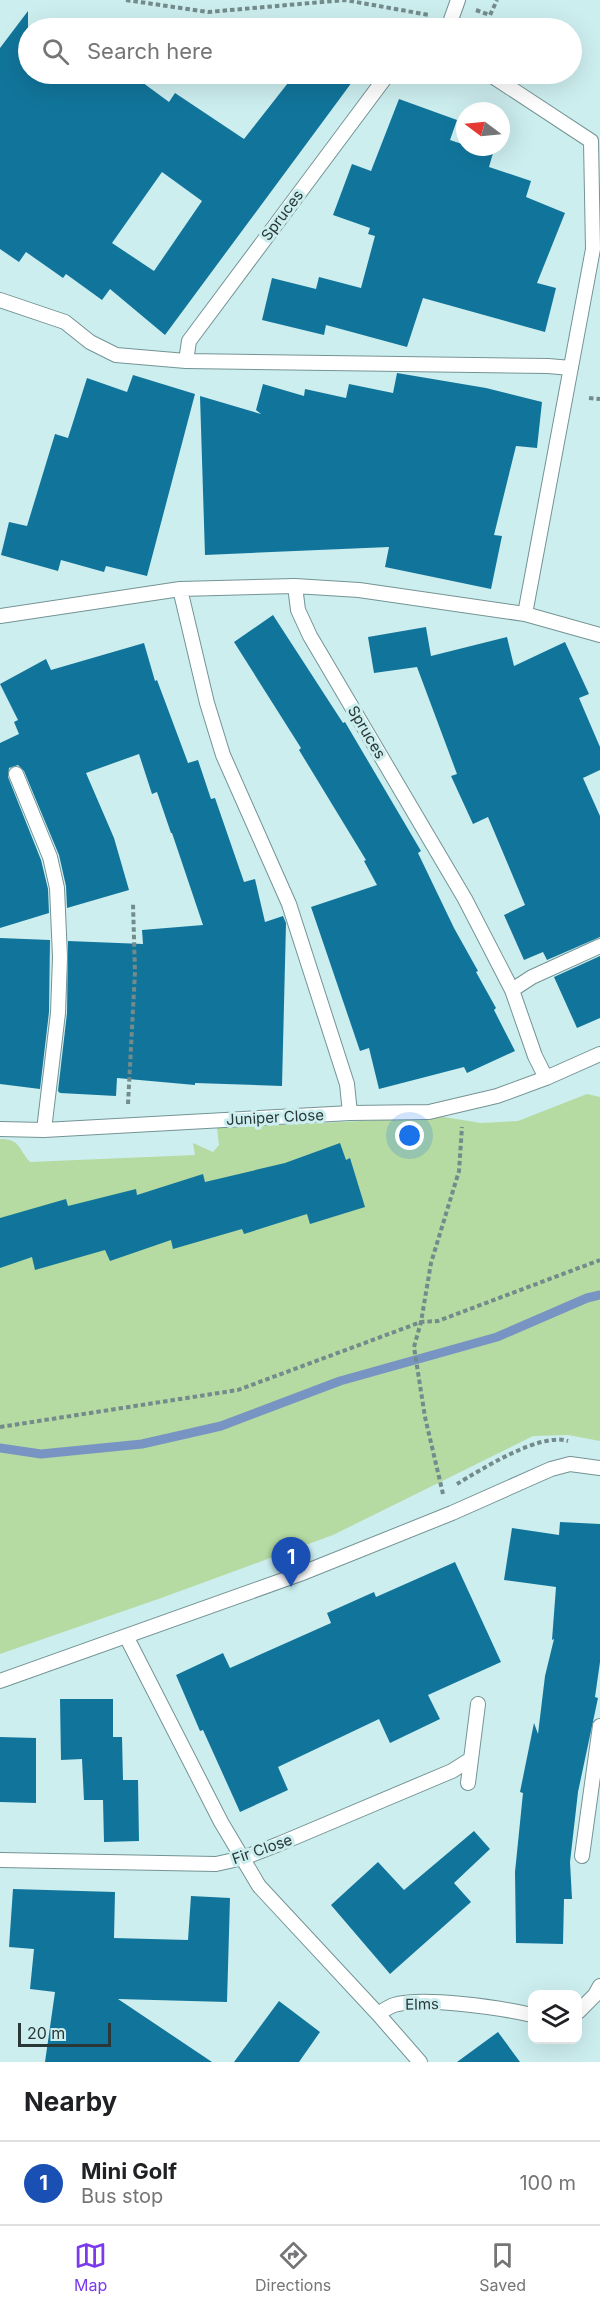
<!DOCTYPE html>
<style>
body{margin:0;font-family:Inter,sans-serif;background:#f2f2f2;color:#202124}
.controls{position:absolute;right:18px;bottom:18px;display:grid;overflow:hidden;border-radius:12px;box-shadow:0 6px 24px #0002}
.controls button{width:54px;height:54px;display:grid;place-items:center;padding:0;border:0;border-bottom:2px solid #e0e0e0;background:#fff;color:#202124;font:30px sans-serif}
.compass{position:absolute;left:456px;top:102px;width:54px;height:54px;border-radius:50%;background:#fff;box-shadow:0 6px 24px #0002;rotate:286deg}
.scale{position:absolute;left:18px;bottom:15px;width:93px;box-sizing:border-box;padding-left:6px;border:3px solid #293737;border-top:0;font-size:16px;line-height:21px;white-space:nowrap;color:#293737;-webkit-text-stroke:4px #cdeeef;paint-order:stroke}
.you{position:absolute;left:410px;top:1136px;width:21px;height:21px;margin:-15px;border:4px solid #fff;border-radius:50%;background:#1a73e8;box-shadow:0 0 0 9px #1a73e833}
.badge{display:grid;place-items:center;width:39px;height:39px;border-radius:50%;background:#7c3aed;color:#fff;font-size:20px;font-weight:700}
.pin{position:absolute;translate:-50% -50px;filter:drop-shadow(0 2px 3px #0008)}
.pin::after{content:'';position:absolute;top:32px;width:21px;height:18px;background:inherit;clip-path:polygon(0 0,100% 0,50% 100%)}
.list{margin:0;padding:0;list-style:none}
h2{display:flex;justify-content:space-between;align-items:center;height:78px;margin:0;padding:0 24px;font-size:26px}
h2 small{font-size:20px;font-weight:400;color:#757577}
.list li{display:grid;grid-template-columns:39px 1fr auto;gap:18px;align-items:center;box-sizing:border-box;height:84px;padding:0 24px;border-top:2px solid #e0e0e0}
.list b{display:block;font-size:22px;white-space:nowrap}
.list p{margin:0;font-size:20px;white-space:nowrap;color:#757577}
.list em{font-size:20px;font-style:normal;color:#757577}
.icon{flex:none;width:33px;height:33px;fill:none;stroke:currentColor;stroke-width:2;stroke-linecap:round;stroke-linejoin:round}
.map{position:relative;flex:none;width:600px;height:2062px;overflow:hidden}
.search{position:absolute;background:#fff;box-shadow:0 6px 24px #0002;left:18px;right:18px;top:18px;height:66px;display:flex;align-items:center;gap:15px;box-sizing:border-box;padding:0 21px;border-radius:33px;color:#757577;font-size:22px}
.sheet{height:162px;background:#fff}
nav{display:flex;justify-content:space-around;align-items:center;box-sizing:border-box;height:84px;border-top:2px solid #e0e0e0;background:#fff;font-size:16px;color:#757577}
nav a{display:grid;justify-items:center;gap:3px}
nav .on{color:#7c3aed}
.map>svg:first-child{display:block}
.green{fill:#b5daa2}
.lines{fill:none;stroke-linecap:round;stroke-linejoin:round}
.stream{stroke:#7894c3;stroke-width:9}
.building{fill:#11759b;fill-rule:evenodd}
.service-casing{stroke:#749394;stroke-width:16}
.path{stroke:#748b8c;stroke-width:4;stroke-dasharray:4.5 3;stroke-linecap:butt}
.service{stroke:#fff;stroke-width:14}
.labels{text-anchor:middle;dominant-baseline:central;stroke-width:6;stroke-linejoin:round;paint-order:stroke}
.street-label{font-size:15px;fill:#293737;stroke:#cdeeef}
</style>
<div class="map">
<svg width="600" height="2062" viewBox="0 0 600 2062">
<rect width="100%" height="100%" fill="#cdeeef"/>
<!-- green -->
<path class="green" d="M 587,1094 L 600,1097 L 600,1441 L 568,1435 L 533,1436 L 333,1535 L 164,1597 L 0,1654 L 0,1139 C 21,1139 18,1149 30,1162 L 195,1155 L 193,1143 L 213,1152 L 219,1145 L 217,1128 L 444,1117 L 481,1123 L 518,1121 Z"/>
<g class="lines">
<!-- stream -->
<path class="stream" d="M 0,1448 L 41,1454 L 142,1444 L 221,1426 L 340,1381 L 497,1337 L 587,1298 L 600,1295"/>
</g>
<!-- building -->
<path class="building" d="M 28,11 L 28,74 L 131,74 L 169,102 L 175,93 L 244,139 L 295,74 L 358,74 L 165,335 L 110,289 L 102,300 L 66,274 L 63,278 L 26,252 L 19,262 L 0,249 L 0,48 ZM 162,172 L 202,201 L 154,271 L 112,243 Z
M 399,99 L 457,120 L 450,140 L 465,145 L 465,147 L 473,147 L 493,153 L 489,167 L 531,181 L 526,197 L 565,213 L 537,283 L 556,288 L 545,332 L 423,298 L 407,347 L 326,325 L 324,335 L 262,320 L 272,278 L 316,289 L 319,277 L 361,288 L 375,236 L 368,234 L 370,228 L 333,215 L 352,164 L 371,171 Z
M 397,373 L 486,388 L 542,402 L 537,448 L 516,446 L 494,535 L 502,536 L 491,589 L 385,567 L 389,547 L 205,555 L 200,396 L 261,414 L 256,410 L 263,384 L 304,396 L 305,389 L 346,398 L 349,384 L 393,393 Z
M 133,375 L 195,394 L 147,576 L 106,566 L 104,572 L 61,560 L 58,571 L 1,555 L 9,522 L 27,526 L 55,434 L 68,438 L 87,378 L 127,392 Z
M 273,615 L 343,723 L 345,722 L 421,851 L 418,853 L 454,928 L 478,971 L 476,972 L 496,1008 L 494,1010 L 515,1051 L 467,1073 L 464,1067 L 379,1089 L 369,1048 L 360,1051 L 311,907 L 377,885 L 364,861 L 366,860 L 299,750 L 301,748 L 234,642 Z
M 426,627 L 431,656 L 507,637 L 514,666 L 565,642 L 589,694 L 579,698 L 600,747 L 600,770 L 583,778 L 600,816 L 600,937 L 547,960 L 543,952 L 524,960 L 504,915 L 525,905 L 488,817 L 473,824 L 451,776 L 457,774 L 417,667 L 374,673 L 368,637 Z
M 144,643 L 155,681 L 157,680 L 188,763 L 198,760 L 211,799 L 215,798 L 244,882 L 255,879 L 265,922 L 283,916 L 286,923 L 282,1086 L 195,1083 L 195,1085 L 117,1078 L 116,1096 L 60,1093 L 58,1091 L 67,1013 L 68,941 L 143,944 L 142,930 L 203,925 L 172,833 L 171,833 L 157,792 L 152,794 L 139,754 L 86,773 L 114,838 L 129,890 L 67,908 L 66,886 L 59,855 L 24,771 L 18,765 L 9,768 L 8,777 L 41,860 L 48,889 L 49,913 L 0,928 L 0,743 L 19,734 L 14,722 L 18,720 L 0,684 L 46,659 L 51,670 Z
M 0,938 L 50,940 L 49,1012 L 40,1089 L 0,1084 Z
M 600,956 L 600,1018 L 577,1028 L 554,977 Z
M 340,1143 L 346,1160 L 350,1158 L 365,1207 L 310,1224 L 307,1214 L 244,1234 L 242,1229 L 173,1249 L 171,1240 L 110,1261 L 105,1250 L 35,1270 L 32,1257 L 0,1268 L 0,1218 L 66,1199 L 68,1206 L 136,1189 L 137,1195 L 203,1174 L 205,1182 L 285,1163 Z
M 560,1522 L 600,1524 L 600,1662 L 595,1697 L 598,1698 L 578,1792 L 570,1862 L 572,1899 L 564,1899 L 563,1944 L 516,1943 L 515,1872 L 523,1793 L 520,1792 L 534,1723 L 538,1734 L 545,1676 L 554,1639 L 552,1640 L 556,1587 L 504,1580 L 512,1528 L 559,1535 Z
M 455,1562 L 501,1662 L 428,1695 L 440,1719 L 390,1743 L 379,1719 L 278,1767 L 288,1790 L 240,1812 L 203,1730 L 200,1731 L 176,1675 L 223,1653 L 230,1668 L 331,1623 L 327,1613 L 374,1592 L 376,1597 Z
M 60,1699 L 113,1699 L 113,1737 L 122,1737 L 123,1780 L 138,1780 L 139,1841 L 104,1842 L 103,1800 L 84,1800 L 82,1759 L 61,1760 Z
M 0,1737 L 36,1738 L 36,1803 L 0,1802 Z
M 474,1831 L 490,1849 L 454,1883 L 471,1902 L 390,1974 L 331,1905 L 378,1862 L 404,1890 Z
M 13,1889 L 115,1892 L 114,1938 L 188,1940 L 191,1896 L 230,1898 L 227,2002 L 118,1999 L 212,2062 L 45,2062 L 55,1992 L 30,1989 L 34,1949 L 9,1947 Z
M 279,2001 L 320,2032 L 299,2062 L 234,2062 Z
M 498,2032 L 520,2062 L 457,2062 Z"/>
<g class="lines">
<defs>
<path id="service" d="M 448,28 L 458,0
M 489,74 L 591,141 L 593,249 L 525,614
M 0,300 L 65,322 L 90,342 L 116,355 L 186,361 L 548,366 L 571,368
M 186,361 L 189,341 L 388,74
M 180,589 L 207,703 L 223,755 L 289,904 L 347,1084 L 350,1113
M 0,616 L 180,589 L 295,586
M 600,635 L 525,614 L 359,590 L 295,586 L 298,610 L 310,636 L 465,899 L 512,990 L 532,977 L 600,946
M 16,774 L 50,857 L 57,888 L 60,957 L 58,1013 L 44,1130
M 512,990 L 535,1056 L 546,1078
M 0,1129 L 44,1130 L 350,1113 L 429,1112 L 497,1096 L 546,1078 L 600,1054
M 126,1636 L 221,1822 L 259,1886 L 378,2014
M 0,1681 L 300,1574 L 452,1513 L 551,1469 L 570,1464 L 600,1468
M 468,1783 L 478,1704
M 582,1856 L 600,1726
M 0,1860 L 216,1864 L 243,1858 L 279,1844 L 452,1771 L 471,1759
M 578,2012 L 595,1995 L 600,1986
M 420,2062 L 378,2014 C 383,2011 388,2007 394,2005 C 422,1996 502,2008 532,2015"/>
</defs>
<!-- service casing -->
<use href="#service" class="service-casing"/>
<!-- path -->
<path class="path" d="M 126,0 L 208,12 L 345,0 L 429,15
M 476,10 L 490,15 L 497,0
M 589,398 L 600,399
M 128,1104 L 135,972 L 133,904
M 0,1427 L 238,1390 L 421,1322 L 438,1321 L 600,1260
M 457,1484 C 482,1469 540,1432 568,1441
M 443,1494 L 425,1417 L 414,1347 L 421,1322 L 431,1263 L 459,1171 L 462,1127"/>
<!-- service -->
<use href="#service" class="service"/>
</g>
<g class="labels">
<!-- street labels -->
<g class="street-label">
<text transform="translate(282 215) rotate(-53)">Spruces</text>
<text transform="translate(367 732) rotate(59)">Spruces</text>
<text transform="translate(275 1117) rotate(-3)">Juniper Close</text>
<text transform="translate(262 1849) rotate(-19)">Fir Close</text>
<text transform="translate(422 2004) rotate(-1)">Elms</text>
</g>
</g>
</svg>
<div class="controls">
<button><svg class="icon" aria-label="layers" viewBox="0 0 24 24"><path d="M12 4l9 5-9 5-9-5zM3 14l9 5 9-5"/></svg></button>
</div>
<svg class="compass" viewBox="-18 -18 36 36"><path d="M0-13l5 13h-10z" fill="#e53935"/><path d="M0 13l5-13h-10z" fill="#757577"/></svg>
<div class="scale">20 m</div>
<div class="you"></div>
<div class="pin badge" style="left:291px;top:1587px;background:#1a4fb4">1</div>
<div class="search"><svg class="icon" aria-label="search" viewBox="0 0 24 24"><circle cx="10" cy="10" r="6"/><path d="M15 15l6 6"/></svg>Search here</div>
</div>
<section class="sheet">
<h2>Nearby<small></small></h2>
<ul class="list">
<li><span class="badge" style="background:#1a4fb4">1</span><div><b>Mini Golf</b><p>Bus stop</p></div><em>100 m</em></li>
</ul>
</section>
<nav>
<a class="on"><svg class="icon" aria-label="map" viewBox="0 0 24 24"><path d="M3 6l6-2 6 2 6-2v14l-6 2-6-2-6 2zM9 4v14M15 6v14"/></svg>Map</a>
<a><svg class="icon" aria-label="directions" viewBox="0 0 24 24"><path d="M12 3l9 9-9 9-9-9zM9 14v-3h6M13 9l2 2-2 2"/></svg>Directions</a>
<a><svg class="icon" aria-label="saved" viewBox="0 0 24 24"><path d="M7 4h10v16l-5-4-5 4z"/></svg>Saved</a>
</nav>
